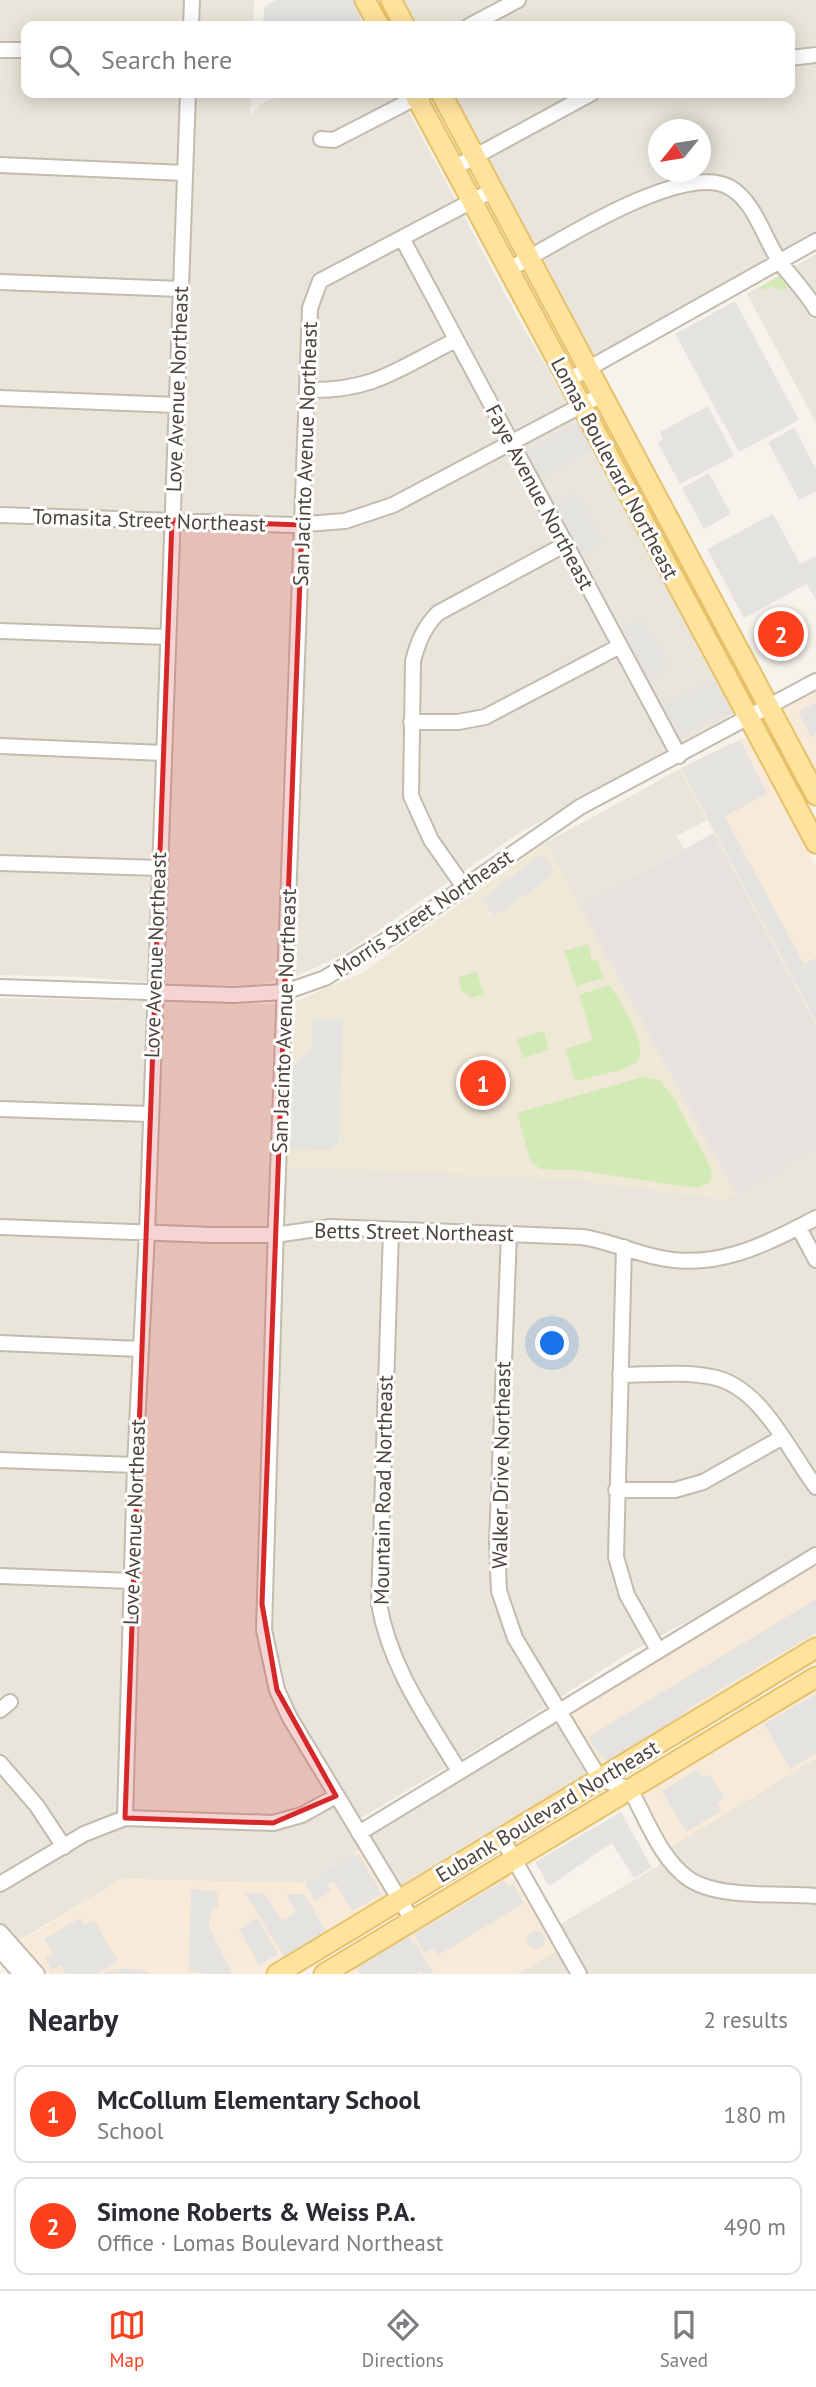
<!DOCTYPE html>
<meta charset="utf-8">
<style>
body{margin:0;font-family:"PT Sans",sans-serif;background:#f7f7f7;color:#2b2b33}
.compass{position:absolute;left:648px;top:119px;width:63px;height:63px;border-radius:50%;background:#fff;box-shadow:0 4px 18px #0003;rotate:240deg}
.you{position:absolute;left:553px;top:1344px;width:24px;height:24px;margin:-18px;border:5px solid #fff;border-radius:50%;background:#1a73e8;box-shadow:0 0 0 10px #1a73e833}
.badge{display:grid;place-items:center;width:46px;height:46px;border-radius:50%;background:#fc3f1d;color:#fff;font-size:23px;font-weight:700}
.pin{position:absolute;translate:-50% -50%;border:4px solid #fff;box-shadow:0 2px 7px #0006}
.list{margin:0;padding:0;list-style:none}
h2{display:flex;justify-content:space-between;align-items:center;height:91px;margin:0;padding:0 28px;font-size:30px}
h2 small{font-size:23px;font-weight:400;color:#7c7c81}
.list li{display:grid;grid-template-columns:46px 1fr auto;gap:21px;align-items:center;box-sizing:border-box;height:98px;margin:0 14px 14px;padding:0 14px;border:2px solid #e1e1e2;border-radius:14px}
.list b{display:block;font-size:26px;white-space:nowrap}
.list p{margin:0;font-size:23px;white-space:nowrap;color:#7c7c81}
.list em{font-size:23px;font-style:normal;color:#7c7c81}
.icon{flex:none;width:38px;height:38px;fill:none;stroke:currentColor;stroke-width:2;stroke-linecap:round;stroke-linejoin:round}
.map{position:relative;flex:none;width:816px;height:1974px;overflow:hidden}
.search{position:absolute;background:#fff;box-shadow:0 4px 18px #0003;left:21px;right:21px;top:21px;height:77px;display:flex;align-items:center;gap:18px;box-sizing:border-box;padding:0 24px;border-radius:14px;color:#7c7c81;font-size:26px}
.sheet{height:315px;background:#fff}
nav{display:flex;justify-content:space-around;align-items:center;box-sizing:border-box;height:98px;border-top:2px solid #e1e1e2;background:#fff;font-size:19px;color:#7c7c81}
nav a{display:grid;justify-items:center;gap:4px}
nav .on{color:#fc3f1d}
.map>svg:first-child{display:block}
.residential{fill:#eae5da;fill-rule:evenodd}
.commercial{fill:#f7ead8}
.industrial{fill:#e6e2dd}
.education{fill:#efe8d6}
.green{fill:#d2eab5}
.parking{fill:#e5e3e0}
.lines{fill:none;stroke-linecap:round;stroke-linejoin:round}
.minor-casing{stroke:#c2bbae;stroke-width:18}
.major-casing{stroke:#e6c16a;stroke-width:23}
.minor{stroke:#fff;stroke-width:14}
.major{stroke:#ffe39c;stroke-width:19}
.marked{fill:#d62828;fill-opacity:0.2;stroke:#d62828;stroke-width:5;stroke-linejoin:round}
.labels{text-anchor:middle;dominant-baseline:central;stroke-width:6;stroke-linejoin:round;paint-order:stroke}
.street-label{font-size:21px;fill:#4b4439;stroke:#fff}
</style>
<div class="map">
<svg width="816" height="1974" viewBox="0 0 816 1974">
<rect width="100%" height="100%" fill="#f6f3ec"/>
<!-- residential -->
<path class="residential" d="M 0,0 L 254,0 L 253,26 L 26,26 L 26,93 L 251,93 L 250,116 L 261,104 L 287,93 L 399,93 L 519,320 L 568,404 L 498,439 L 668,751 L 516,835 L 344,954 L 295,977 L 255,985 L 182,985 L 82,977 L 0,975 Z
M 404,0 L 816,0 L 816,231 L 594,356 L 454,93 L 790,93 L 790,26 L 418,26 ZM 658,130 L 700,130 L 700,172 L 658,172 Z
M 816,254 L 816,423 L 747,294 Z
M 578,415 L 735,713 L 679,744 L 520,447 Z
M 680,769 L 707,820 L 677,836 L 684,849 L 579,906 L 545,843 Z
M 0,998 L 275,1004 L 269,1164 L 573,1179 L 724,1199 L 816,1151 L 816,1545 L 718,1605 L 627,1654 L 514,1727 L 361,1818 L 349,1829 L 360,1850 L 303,1883 L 122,1879 L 0,1952 Z
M 552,1723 L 559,1727 L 587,1777 L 402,1891 L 370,1834 Z
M 816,1758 L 816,1974 L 517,1974 L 570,1944 L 559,1925 L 658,1866 L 671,1847 Z"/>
<!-- commercial -->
<path class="commercial" d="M 816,689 L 816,778 L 778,708 Z
M 743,737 L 749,742 L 816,866 L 816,1025 L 680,769 Z
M 816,1563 L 816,1638 L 605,1767 L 600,1766 L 570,1717 L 572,1710 Z
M 816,1687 L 816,1758 L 671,1847 L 643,1795 L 645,1789 Z
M 360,1850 L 390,1899 L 266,1974 L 46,1974 L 18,1943 L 122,1879 L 303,1883 Z
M 504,1876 L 518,1880 L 558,1951 L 517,1974 L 341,1974 Z"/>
<!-- industrial -->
<path class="industrial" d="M 714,833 L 816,1025 L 816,1151 L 735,1194 L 579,906 Z"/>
<!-- education -->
<path class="education" d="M 545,843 L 735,1194 L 725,1199 L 573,1179 L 286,1166 L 296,1001 L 362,973 Z"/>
<!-- green -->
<path class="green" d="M 779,276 L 788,287 L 777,291 L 774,286 L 762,290 L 760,287 Z
M 588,944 L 592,961 L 597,960 L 603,978 L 576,986 L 564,951 Z
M 477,972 L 484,994 L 469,998 L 468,993 L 463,994 L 458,977 Z
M 610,985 C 618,1000 655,1051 634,1064 C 618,1073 593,1076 575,1081 L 565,1049 L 593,1040 L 579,995 Z
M 544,1031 L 549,1050 L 523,1058 L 517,1039 Z
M 643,1077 L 660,1080 L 676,1101 L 712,1171 L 710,1182 L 697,1188 L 575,1170 L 540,1169 L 530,1160 L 517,1113 Z"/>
<!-- parking -->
<path class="parking" d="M 276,0 L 353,0 L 364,26 L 263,26 L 264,7 Z
M 735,301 L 799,420 L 739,452 L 675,334 Z
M 708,406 L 734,456 L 680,484 L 657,442 L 663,439 L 660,432 Z
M 577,422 L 592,450 L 540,478 L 525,450 Z
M 794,428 L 816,469 L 816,491 L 799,500 L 768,442 Z
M 709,473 L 731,514 L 704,529 L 682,488 Z
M 577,492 L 605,544 L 581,556 L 554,504 Z
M 773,514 L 800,564 L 816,556 L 816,600 L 807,584 L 744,618 L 707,549 Z
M 643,617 L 670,669 L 649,680 L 621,628 Z
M 714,679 L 730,711 L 678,738 L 661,706 Z
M 816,702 L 816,734 L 811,737 L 798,712 Z
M 740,740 L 767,793 L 725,817 L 804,964 L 816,958 L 816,1022 L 681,768 Z
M 542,854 L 555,873 L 495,916 L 481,899 Z
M 312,1019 L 343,1020 L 339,1143 L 330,1150 L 290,1149 L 293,1067 L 311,1048 Z
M 816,1599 L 816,1633 L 689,1708 L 680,1717 L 607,1762 L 603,1755 L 600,1756 L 588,1737 Z
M 816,1694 L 816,1753 L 790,1769 L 764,1724 Z
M 697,1770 L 701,1776 L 710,1775 L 725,1798 L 717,1803 L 721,1811 L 686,1832 L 662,1791 Z
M 621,1812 L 652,1868 L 634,1878 L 612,1843 L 549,1886 L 535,1862 Z
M 352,1854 L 359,1855 L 382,1894 L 352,1911 L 334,1881 L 327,1885 L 331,1891 L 315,1901 L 305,1883 Z
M 504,1881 L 508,1887 L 513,1884 L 524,1903 L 437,1956 L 433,1949 L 424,1953 L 414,1934 Z
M 191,1889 L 215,1891 L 218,1895 L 218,1906 L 211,1911 L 209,1926 L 232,1974 L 205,1974 L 189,1970 Z
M 245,1893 L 265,1894 L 282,1921 L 296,1912 L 286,1894 L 304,1894 L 326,1931 L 284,1957 Z
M 80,1918 L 85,1925 L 94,1920 L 118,1961 L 97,1974 L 66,1974 L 61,1965 L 52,1971 L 45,1958 L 53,1953 L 44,1939 Z
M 257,1918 L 278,1954 L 259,1965 L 239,1929 Z
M527 1940a9 9 0 1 1 18 0a9 9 0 1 1-18 0Z
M 408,1937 L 413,1944 L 416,1943 L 434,1974 L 424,1974 L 421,1971 L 416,1974 L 360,1974 L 357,1967 Z
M 124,1968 L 142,1970 L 150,1974 L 100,1974 Z"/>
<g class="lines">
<defs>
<path id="minor" d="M 191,26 L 192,0
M 469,26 L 518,0
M 0,50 L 26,50
M 790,58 L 816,55
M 321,139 L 334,140 L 425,93
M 0,165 L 185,173
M 454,168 L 592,93
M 402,238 L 679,756
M 508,270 C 553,245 682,161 729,187 C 755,201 764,239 780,262 C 792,278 805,291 816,309
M 0,282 L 180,289
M 568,380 L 816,241
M 309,390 C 375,391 399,368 456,340
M 0,398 L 176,405
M 0,515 L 293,525 L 345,521 L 393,505 L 603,394
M 0,631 L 167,637
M 411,722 L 458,722 L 485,717 L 620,646
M 0,746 L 163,753
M 0,863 L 159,868
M 464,887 L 431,840 L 411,796 L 413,661 C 418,642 424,627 438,613 L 566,544
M 0,987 L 233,995 L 285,992 L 325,978 L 396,934 L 580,807 L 816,681
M 0,1109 L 149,1114
M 0,1227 L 213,1235 L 275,1235 L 330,1227 L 582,1237 C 608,1241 630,1251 656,1257 C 714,1271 766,1245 816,1218
M 799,1228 L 816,1260
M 391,1231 L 379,1604 C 390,1667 426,1717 459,1771
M 509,1234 L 497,1542 L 499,1591 L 515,1638 L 600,1779 L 630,1789 C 646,1818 661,1860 689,1879 C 719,1899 780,1893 816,1896
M 624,1247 L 616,1557 L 627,1595 L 658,1650
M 0,1343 L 140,1349
M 620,1375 C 649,1375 683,1371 712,1377 C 761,1386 788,1450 816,1487
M 0,1460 L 135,1465
M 616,1490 L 675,1490 L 703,1482 L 781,1438
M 0,1576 L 132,1581
M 0,1710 L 10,1702
M 0,1763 L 37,1806 L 64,1847
M 125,1818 L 135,1465 L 147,1233 L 188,93
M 359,1833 L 816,1555
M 502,1838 L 579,1974
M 0,1884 L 84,1834 L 125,1818 L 273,1823 L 302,1815 L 336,1796
M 412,1920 L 290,1718 L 277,1690 L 264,1630 L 276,1225 L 310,308 L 320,281 L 493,190
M 0,1932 L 37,1974
M 0,1950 L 21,1974"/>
<path id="major" d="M 365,0 L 379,26
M 391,0 L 405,26
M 414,93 L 816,843
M 441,93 L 816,795
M 277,1974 L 816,1648
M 324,1974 L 816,1677"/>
</defs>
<!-- minor casing -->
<use href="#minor" class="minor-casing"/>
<!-- major casing -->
<use href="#major" class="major-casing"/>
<!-- minor -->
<use href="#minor" class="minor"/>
<!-- major -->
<use href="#major" class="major"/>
</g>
<!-- marked area -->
<path class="marked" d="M 172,520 L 302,525 L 262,1604 L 277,1690 L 336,1796 L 273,1823 L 125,1818 Z"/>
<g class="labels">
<!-- street labels -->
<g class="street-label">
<text transform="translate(177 389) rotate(-88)">Love Avenue Northeast</text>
<text transform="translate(305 454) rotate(-88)">San Jacinto Avenue Northeast</text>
<text transform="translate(615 468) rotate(62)">Lomas Boulevard Northeast</text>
<text transform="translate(540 497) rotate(62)">Faye Avenue Northeast</text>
<text transform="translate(149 520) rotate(2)">Tomasita Street Northeast</text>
<text transform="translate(423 913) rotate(-34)">Morris Street Northeast</text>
<text transform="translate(155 955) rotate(-88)">Love Avenue Northeast</text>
<text transform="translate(284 1021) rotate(-88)">San Jacinto Avenue Northeast</text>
<text transform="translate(414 1232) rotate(1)">Betts Street Northeast</text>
<text transform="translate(501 1465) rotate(-89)">Walker Drive Northeast</text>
<text transform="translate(383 1490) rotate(-89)">Mountain Road Northeast</text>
<text transform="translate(134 1522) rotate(-88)">Love Avenue Northeast</text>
<text transform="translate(547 1811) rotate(-31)">Eubank Boulevard Northeast</text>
</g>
</g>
</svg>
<svg class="compass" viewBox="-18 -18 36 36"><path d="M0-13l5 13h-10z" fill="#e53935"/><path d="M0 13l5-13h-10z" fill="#7c7c81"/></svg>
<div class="you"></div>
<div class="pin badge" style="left:483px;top:1083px">1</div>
<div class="pin badge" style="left:781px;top:634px">2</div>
<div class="search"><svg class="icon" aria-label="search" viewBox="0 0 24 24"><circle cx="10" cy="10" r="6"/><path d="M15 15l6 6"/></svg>Search here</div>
</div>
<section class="sheet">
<h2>Nearby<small>2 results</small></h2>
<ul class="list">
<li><span class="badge">1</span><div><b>McCollum Elementary School</b><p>School</p></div><em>180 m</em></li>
<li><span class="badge">2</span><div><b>Simone Roberts &amp; Weiss P.A.</b><p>Office · Lomas Boulevard Northeast</p></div><em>490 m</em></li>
</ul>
</section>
<nav>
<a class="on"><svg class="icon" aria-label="map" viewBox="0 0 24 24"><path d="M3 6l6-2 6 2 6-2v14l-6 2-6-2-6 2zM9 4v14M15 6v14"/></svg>Map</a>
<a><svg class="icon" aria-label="directions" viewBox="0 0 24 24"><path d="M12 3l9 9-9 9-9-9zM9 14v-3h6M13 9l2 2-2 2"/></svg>Directions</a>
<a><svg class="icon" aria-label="saved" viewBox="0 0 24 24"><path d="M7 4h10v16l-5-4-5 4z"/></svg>Saved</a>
</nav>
